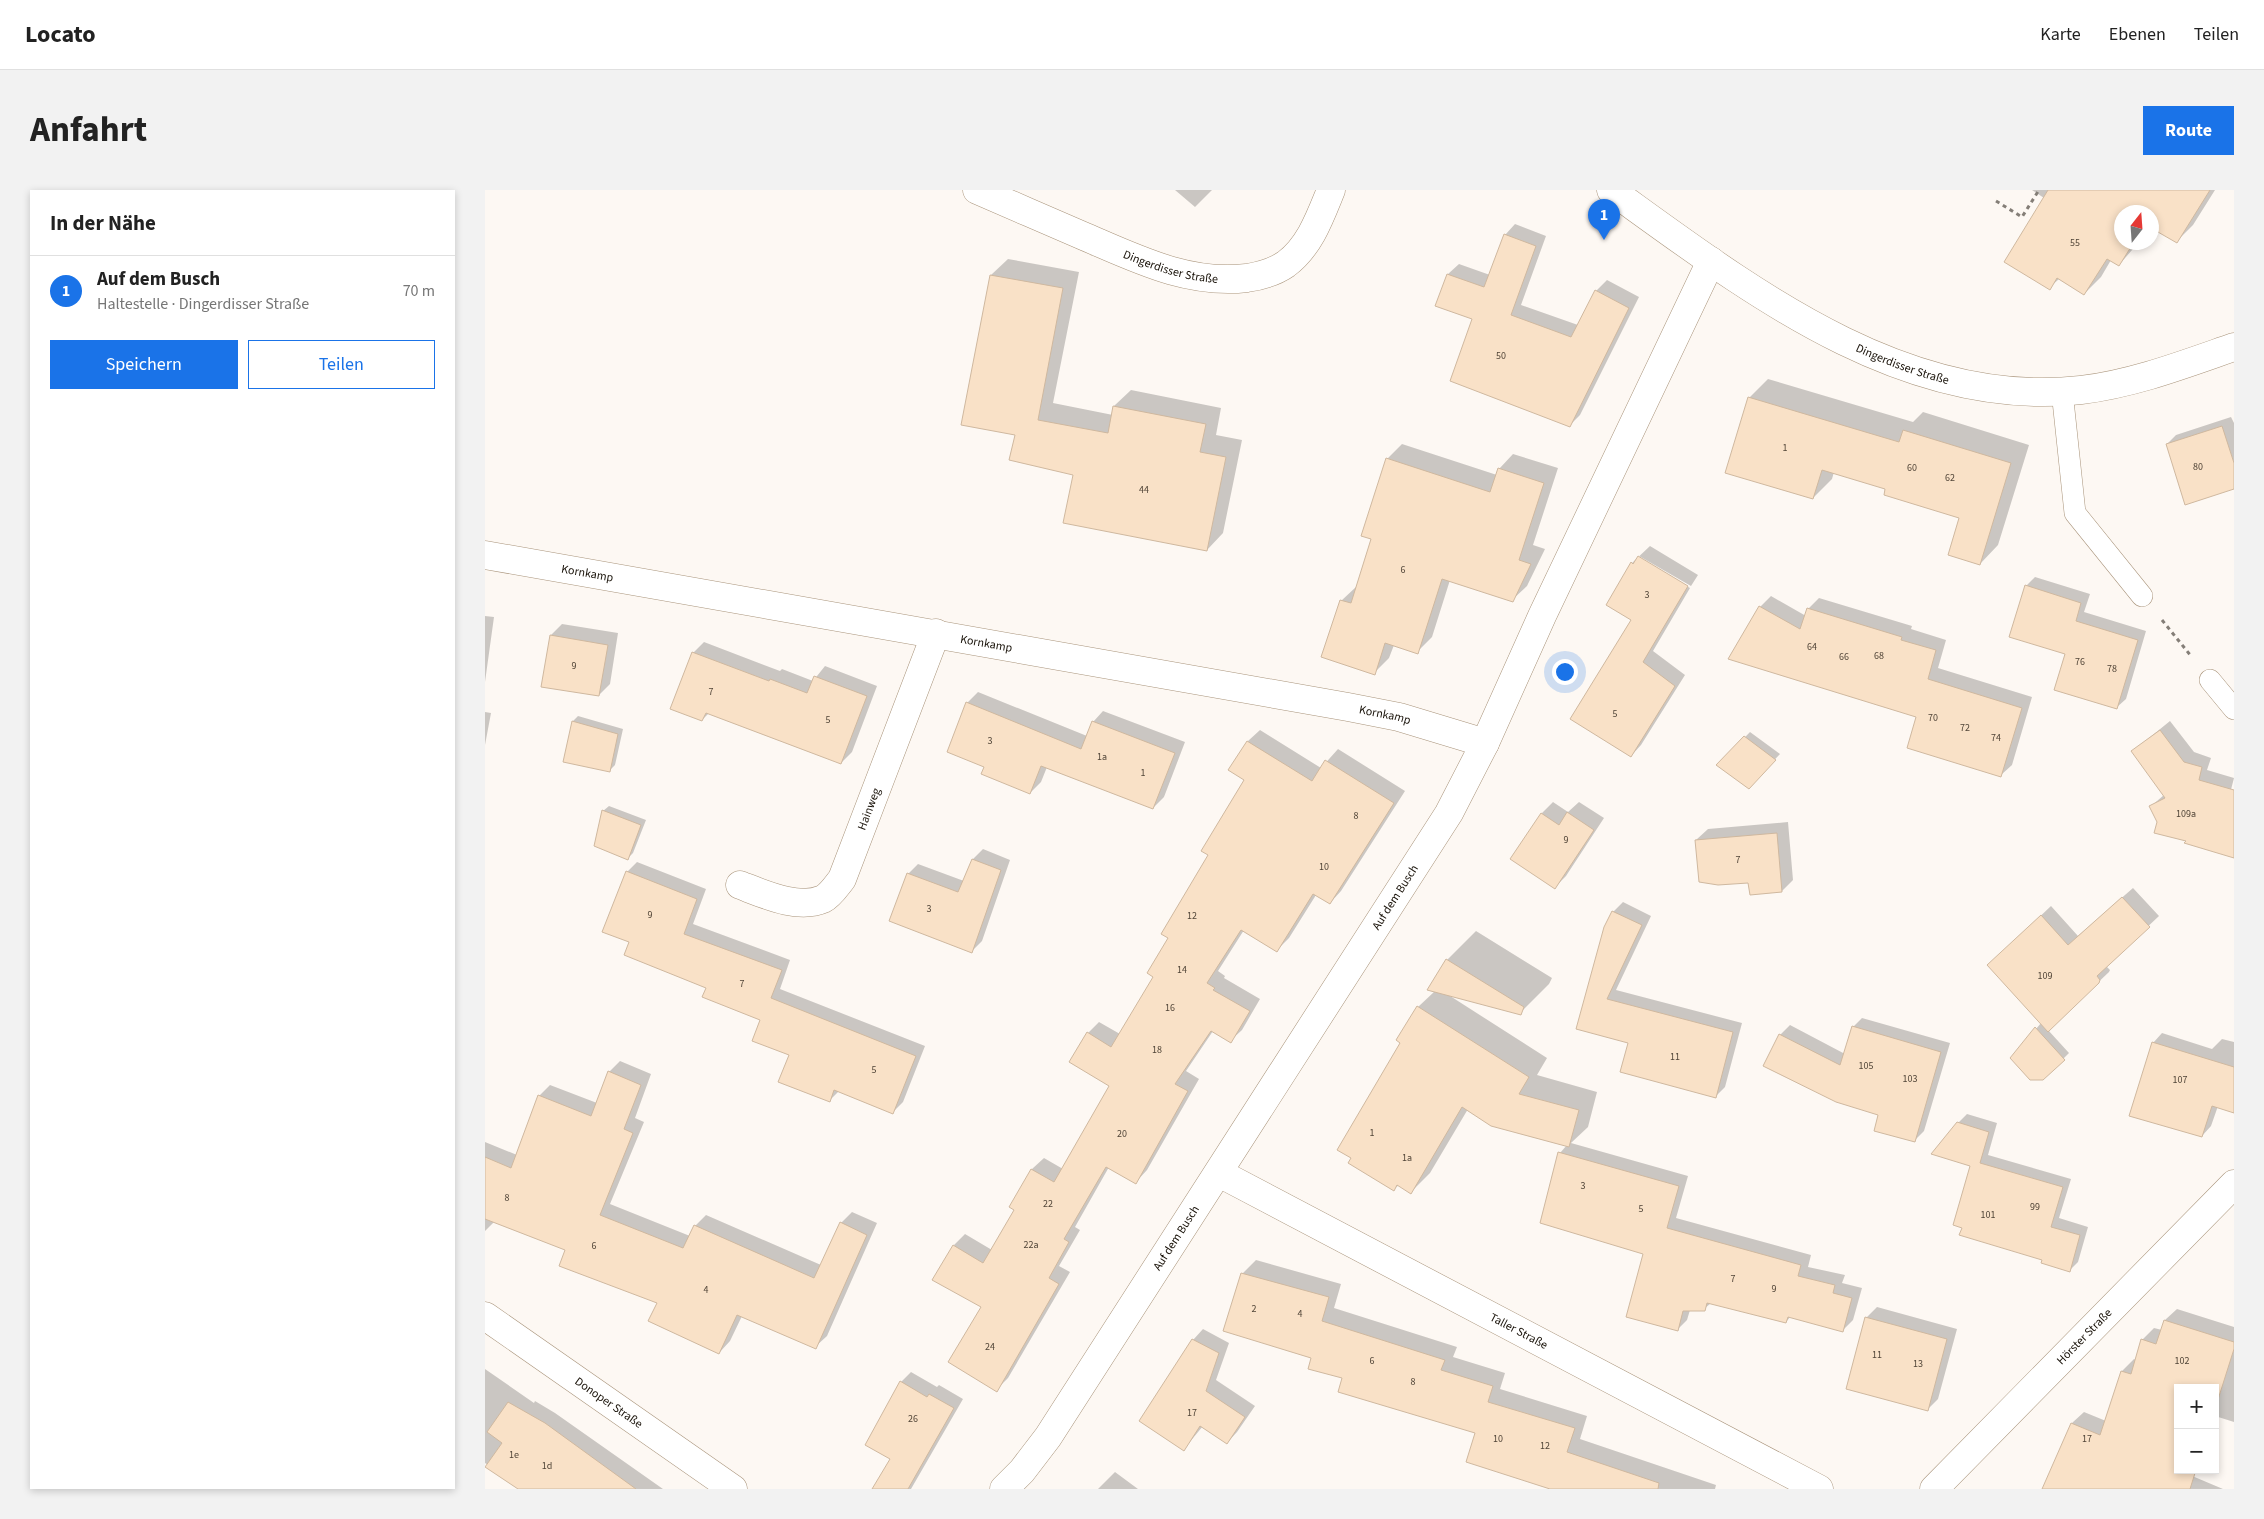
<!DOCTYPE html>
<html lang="de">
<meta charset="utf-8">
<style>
body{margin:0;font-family:"Source Sans 3",sans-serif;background:#f2f2f2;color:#222}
.controls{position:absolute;right:15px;bottom:15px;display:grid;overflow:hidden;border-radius:0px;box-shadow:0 2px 8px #0003}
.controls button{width:45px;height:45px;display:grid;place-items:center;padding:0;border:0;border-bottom:1px solid #e0e0e0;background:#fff;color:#222;font:25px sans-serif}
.compass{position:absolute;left:1629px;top:15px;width:45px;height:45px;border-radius:50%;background:#fff;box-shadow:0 2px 8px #0003;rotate:17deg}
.you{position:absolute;left:1079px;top:481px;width:18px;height:18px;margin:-12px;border:4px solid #fff;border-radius:50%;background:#1a73e8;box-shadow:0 0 0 8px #1a73e833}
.badge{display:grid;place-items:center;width:32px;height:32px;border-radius:50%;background:#1a73e8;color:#fff;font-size:16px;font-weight:700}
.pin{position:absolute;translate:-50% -41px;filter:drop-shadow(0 1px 2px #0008)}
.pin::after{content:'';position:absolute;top:26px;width:18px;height:15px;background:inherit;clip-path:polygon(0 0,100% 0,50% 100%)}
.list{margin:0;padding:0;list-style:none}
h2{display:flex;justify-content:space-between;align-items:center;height:65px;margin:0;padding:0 20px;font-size:21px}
h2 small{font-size:16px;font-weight:400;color:#767676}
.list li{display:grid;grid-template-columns:32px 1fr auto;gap:15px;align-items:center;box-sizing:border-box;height:70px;padding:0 20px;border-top:1px solid #e0e0e0}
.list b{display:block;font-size:19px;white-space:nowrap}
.list p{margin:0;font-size:16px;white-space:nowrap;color:#767676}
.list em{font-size:16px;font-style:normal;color:#767676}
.actions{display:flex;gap:10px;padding:15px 20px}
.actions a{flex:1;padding:11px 0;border:1px solid #1a73e8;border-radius:0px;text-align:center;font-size:18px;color:#1a73e8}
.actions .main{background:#1a73e8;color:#fff}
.map{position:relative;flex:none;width:1749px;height:1299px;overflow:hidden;border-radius:0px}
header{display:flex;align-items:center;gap:30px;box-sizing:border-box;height:70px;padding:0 25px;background:#fff;border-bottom:1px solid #e0e0e0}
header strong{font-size:24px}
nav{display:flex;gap:28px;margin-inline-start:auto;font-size:18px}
.intro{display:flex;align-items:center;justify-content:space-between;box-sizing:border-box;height:120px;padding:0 30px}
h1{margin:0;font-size:35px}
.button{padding:12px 22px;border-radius:0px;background:#1a73e8;color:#fff;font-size:18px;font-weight:700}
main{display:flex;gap:30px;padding:0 30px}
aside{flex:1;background:#fff;border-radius:0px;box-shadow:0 2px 8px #0003}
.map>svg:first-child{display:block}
.shadow{fill:#0003}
.building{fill:#f9e1c7;stroke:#cfb89f}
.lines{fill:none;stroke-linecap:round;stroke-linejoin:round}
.lane-casing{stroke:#a9947b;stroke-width:22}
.street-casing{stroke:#a9947b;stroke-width:29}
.path{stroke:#847e77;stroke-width:3;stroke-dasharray:4 4;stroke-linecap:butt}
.lane{stroke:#fff;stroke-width:21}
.street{stroke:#fff;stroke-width:28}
.labels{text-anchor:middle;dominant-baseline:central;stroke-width:5;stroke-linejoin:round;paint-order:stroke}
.number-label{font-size:10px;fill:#504437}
.street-label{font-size:12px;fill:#171007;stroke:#fff}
</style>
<header>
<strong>Locato</strong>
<nav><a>Karte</a><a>Ebenen</a><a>Teilen</a></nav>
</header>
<div class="intro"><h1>Anfahrt</h1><a class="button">Route</a></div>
<main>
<aside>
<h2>In der Nähe<small></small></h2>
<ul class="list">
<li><span class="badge">1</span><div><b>Auf dem Busch</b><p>Haltestelle · Dingerdisser Straße</p></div><em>70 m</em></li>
</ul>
<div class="actions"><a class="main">Speichern</a><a>Teilen</a></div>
</aside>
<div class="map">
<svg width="1749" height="1299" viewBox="0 0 1749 1299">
<rect width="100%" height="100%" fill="#fdf8f3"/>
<!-- shadow -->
<path class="shadow" d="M 690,0 L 727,0 L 710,17 Z
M 1547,0 L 1730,0 L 1708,35 L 1692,51 L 1666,22 L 1636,22 L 1636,52 L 1654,52 L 1634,75 L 1626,70 L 1616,87 L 1599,104 L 1574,89 L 1564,98 L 1559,8 Z
M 1030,34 L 1061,46 L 1036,115 L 1093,135 L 1111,101 L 1122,90 L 1154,107 L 1095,225 L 1084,236 L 989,128 L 963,84 L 974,74 L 1005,85 L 1020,45 Z
M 523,69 L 594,82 L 568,213 L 628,225 L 629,216 L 646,200 L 736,218 L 731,245 L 757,250 L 738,343 L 722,360 L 589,284 L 531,244 L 478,234 L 506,85 Z
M 1283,189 L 1428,232 L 1438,222 L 1544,255 L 1513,355 L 1495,374 L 1476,327 L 1402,299 L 1349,282 L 1347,289 L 1328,308 L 1264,208 Z
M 1746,227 L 1749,233 L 1749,298 L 1682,254 L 1691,245 Z
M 917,254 L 1012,285 L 1014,279 L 1028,264 L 1073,278 L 1048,355 L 1060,359 L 1042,396 L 1027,410 L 965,390 L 947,447 L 932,462 L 909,455 L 904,468 L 889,483 L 856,411 L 872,396 L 888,349 L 902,269 Z
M 1165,356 L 1213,385 L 1206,396 L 1154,366 L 1153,368 L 1205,398 L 1168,461 L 1200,485 L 1156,555 L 1146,566 L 1148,429 L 1122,414 L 1147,373 Z
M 1550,387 L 1605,404 L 1599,422 L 1661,441 L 1641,509 L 1631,518 L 1582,464 L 1541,396 Z
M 1286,406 L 1321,426 L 1323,419 L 1334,408 L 1427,436 L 1426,439 L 1461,450 L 1453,478 L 1547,507 L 1527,575 L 1516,585 L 1275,417 Z
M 0,426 L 9,427 L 0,492 Z
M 77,434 L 133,443 L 125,494 L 114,505 L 66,445 Z
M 219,452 L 295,481 L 297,479 L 328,491 L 340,476 L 392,496 L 367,562 L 356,573 L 224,523 L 217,530 L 208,463 Z
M 493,502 L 602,546 L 608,532 L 618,521 L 700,552 L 679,607 L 668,618 L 562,577 L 556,592 L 545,603 L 500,577 L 482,513 Z
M 0,522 L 6,523 L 0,555 Z
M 93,526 L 138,539 L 130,575 L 125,580 L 88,531 Z
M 1685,531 L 1709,562 L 1726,568 L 1722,580 L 1749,588 L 1740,623 L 1749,638 L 1749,660 L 1674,632 L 1665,617 L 1679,605 L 1648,561 Z
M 775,540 L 836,578 L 853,559 L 920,601 L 856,701 L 845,713 L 831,705 L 804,748 L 792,760 L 759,740 L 733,781 L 740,786 L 739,788 L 775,809 L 757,840 L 745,851 L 728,841 L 701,881 L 714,889 L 662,980 L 651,992 L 624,977 L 590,1037 L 595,1040 L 574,1076 L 585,1082 L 523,1188 L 511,1200 L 497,1117 L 469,1055 L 480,1044 L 507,1060 L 530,1020 L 526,1017 L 547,979 L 559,968 L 578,979 L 625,895 L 603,843 L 614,832 L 635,844 L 670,787 L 684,747 L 760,590 L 745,580 L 763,551 Z
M 1265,542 L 1295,564 L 1264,597 L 1233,575 Z
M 1068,612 L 1083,622 L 1094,612 L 1119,628 L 1081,686 L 1070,697 L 1057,623 Z
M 124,616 L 161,630 L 148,663 L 143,668 L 118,621 Z
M 1303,632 L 1308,690 L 1297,701 L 1264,691 L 1211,650 L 1223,639 Z
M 498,659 L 525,670 L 497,751 L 487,761 L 423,684 L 433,674 L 479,691 L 488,669 Z
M 152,672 L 221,699 L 208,734 L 305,770 L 295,799 L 440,856 L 418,912 L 408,922 L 354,901 L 344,911 L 276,829 L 145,751 L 142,682 Z
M 1648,698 L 1674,726 L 1621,776 L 1625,780 L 1624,782 L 1563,840 L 1584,863 L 1558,889 L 1527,868 L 1556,833 L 1514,765 L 1566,716 L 1593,746 Z
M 1138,712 L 1166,726 L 1131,800 L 1257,833 L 1240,897 L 1231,906 L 1144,852 L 1092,838 L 1128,722 Z
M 991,741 L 1067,788 L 1064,794 L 1035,823 L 962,804 L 1062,868 L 1052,885 L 1112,902 L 1103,937 L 1086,953 L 1203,986 L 1191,1028 L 1326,1065 L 1323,1077 L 1360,1085 L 1357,1093 L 1377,1098 L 1368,1130 L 1358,1140 L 1306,1126 L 1301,1132 L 1226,1113 L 1219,1119 L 1205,1120 L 1202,1130 L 1192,1140 L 1160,1063 L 1075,963 L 1082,955 L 983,919 L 945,983 L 926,1002 L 914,995 L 909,999 L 917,853 L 933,817 L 950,801 L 962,770 Z
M 1377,828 L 1465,853 L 1439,941 L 1429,951 L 1295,845 L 1305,835 L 1360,864 L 1368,837 Z
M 1677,843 L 1727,859 L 1737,849 L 1749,852 L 1749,921 L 1733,916 L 1726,936 L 1717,946 L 1668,853 Z
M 135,871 L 166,884 L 150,928 L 159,932 L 125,1014 L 205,1046 L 210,1036 L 221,1025 L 336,1075 L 356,1033 L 367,1022 L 392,1033 L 342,1146 L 330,1157 L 257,1126 L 245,1151 L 234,1163 L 174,1112 L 82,1059 L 10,1031 L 0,1041 L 0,952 L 32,965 L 54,906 L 65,895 L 112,913 L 124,882 Z
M 1482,924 L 1512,933 L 1503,965 L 1586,989 L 1574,1028 L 1603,1037 L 1593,1072 L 1585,1080 L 1478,1037 L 1486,975 L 1473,933 Z
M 771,1070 L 856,1094 L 849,1118 L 972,1157 L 968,1167 L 1020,1183 L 1015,1199 L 1102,1226 L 1095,1249 L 1231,1295 L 1230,1299 L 1069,1299 L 992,1243 L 859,1187 L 828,1167 L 740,1140 L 758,1083 Z
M 1392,1117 L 1472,1139 L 1453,1209 L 1443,1219 L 1381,1128 Z
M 1692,1119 L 1749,1137 L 1749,1232 L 1730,1226 L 1730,1198 L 1693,1198 L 1693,1280 L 1738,1299 L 1558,1299 L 1587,1233 L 1599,1222 L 1621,1231 L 1637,1181 L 1649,1169 L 1651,1170 L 1657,1150 L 1669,1138 L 1677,1140 L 1680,1130 Z
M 718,1139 L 744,1153 L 731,1190 L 770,1216 L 752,1242 L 742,1253 L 718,1236 L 699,1259 L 708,1150 Z
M 0,1179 L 49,1213 L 50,1211 L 70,1223 L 178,1299 L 37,1299 L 0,1273 Z
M 426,1182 L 452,1197 L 454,1195 L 478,1209 L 426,1299 L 388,1299 L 407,1268 L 416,1192 Z
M 630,1282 L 653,1299 L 613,1299 Z"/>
<!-- building -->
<path class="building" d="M 1563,0 L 1725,0 L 1692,53 L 1666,38 L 1666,22 L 1636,22 L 1636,52 L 1649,52 L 1634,76 L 1622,69 L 1599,105 L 1572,88 L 1565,100 L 1519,72 Z
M 1019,44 L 1051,56 L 1026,125 L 1086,147 L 1110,100 L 1144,118 L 1085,237 L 965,191 L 987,129 L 950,116 L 962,84 L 999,97 Z
M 505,85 L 578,98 L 553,230 L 623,243 L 628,216 L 721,234 L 715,262 L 741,267 L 722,361 L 578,333 L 588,285 L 524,270 L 530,245 L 476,235 Z
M 1263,207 L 1414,252 L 1418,240 L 1526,273 L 1495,375 L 1463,365 L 1474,328 L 1399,305 L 1400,299 L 1337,280 L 1328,309 L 1240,283 Z
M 1737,236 L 1749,273 L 1749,299 L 1700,315 L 1681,254 Z
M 901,268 L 1005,302 L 1013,278 L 1059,293 L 1034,370 L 1046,374 L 1028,412 L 957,389 L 933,464 L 900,453 L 890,485 L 836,467 L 855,410 L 866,413 L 886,349 L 876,346 Z
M 1153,366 L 1203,396 L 1158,472 L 1190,496 L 1146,567 L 1085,529 L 1146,430 L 1121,415 L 1146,372 L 1148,374 Z
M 1540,395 L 1596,413 L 1591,431 L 1653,450 L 1632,519 L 1569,500 L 1580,464 L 1524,447 Z
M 1274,416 L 1315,439 L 1322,418 L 1417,447 L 1416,450 L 1451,460 L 1443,489 L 1537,518 L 1516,587 L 1422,558 L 1431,527 L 1243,469 Z
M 65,445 L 123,455 L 114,506 L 56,497 Z
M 207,462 L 284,491 L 285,489 L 322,503 L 329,486 L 382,506 L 356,574 L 221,523 L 217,531 L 185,519 Z
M 481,512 L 596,559 L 607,531 L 690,563 L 668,619 L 556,576 L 545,604 L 496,584 L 499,577 L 462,562 Z
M 87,531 L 133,544 L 125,582 L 78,572 Z
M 1675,540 L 1699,572 L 1717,577 L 1714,590 L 1749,600 L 1749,668 L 1699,653 L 1701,651 L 1669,643 L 1672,632 L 1664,616 L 1680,608 L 1646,561 Z
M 1259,546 L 1291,570 L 1264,599 L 1231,575 Z
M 762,551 L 827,591 L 840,570 L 909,613 L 845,714 L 828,704 L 792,762 L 756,740 L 722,793 L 730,798 L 728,800 L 765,821 L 746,853 L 726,841 L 690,894 L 703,901 L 651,994 L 621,977 L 579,1049 L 584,1052 L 564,1088 L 574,1094 L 512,1202 L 463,1172 L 496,1117 L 447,1090 L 468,1055 L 498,1073 L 529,1020 L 524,1017 L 546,979 L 569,992 L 624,896 L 584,872 L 602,842 L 626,857 L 668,787 L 662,783 L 683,748 L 676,744 L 723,665 L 716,661 L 759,590 L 743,580 Z
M 117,620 L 156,635 L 143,670 L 109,656 Z
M 1082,622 L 1109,640 L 1070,699 L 1025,669 L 1056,623 L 1074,635 Z
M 1292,643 L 1297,702 L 1265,705 L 1263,693 L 1233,695 L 1214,692 L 1210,650 Z
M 487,669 L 516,680 L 487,763 L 404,731 L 422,683 L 473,702 Z
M 141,681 L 212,709 L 199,744 L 297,780 L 286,808 L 431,866 L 408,924 L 349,900 L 345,912 L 293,892 L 304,865 L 267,851 L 275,830 L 217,807 L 221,798 L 139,765 L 144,752 L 117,742 Z
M 1637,707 L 1665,737 L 1612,786 L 1615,790 L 1614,793 L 1563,842 L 1502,775 L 1556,725 L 1583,755 Z
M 1127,721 L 1157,735 L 1122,809 L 1248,842 L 1231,908 L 1135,882 L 1143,853 L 1091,839 L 1119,737 Z
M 961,769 L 1039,817 L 1036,825 L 942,800 Z
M 932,816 L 1044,887 L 1034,904 L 1094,920 L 1084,957 L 1006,936 L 977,917 L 926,1004 L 912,995 L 909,1001 L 863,973 L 866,968 L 852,960 L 915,853 L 911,850 Z
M 1367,836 L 1456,862 L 1430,952 L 1389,941 L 1393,925 L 1351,912 L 1278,876 L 1294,844 L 1355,875 Z
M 1550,837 L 1580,870 L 1558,890 L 1545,890 L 1525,868 Z
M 1667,852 L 1749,877 L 1749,923 L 1727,916 L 1717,947 L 1644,926 Z
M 123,881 L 156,895 L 139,939 L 148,943 L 115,1025 L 198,1058 L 209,1035 L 329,1088 L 355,1032 L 382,1045 L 331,1159 L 252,1125 L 234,1164 L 163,1131 L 172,1113 L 74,1076 L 80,1060 L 0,1029 L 0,967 L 26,978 L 53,905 L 106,926 Z
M 1472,932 L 1504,942 L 1495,973 L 1578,997 L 1566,1037 L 1595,1045 L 1585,1082 L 1556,1073 L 1557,1070 L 1474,1045 L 1477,1038 L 1468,1035 L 1485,976 L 1446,964 Z
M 1073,962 L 1194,996 L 1182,1038 L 1316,1075 L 1313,1086 L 1350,1095 L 1348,1103 L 1367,1108 L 1358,1142 L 1303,1127 L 1301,1133 L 1222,1113 L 1220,1121 L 1198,1121 L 1193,1141 L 1141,1127 L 1158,1064 L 1055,1033 Z
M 756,1083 L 844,1107 L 837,1131 L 960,1170 L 956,1180 L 1008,1196 L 1003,1212 L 1090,1238 L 1082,1262 L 1174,1293 L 1173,1299 L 1065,1299 L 981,1272 L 990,1243 L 853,1202 L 857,1188 L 823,1179 L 826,1168 L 738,1141 Z
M 1380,1127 L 1462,1149 L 1443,1221 L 1361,1199 Z
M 1679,1130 L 1749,1152 L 1749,1159 L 1730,1219 L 1730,1198 L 1693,1198 L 1693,1280 L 1711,1280 L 1705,1299 L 1557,1299 L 1586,1233 L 1615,1245 L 1636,1181 L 1646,1184 L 1656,1149 L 1671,1154 Z
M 707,1149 L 734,1163 L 721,1201 L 760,1227 L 742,1254 L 715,1236 L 699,1261 L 654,1231 Z
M 415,1191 L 442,1207 L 444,1204 L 469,1218 L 423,1299 L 387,1299 L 405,1269 L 380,1255 Z
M 23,1212 L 60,1233 L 151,1299 L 33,1299 L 0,1277 L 17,1253 L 2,1242 Z"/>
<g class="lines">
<defs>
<path id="lane" d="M 1577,201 L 1590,323 L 1657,406
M 1725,490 L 1749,519"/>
<g id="street">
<path id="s1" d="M 492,0 C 527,15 561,30 596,45 C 650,68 702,95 762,88 C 775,86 791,81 801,74 C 825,56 835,27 846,0"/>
<path id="s2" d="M 1126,0 C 1262,98 1418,220 1596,200 C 1648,194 1700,174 1749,157"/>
<path id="s3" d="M 0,365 L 863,517 L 914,527 L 1000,553"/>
<path id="s4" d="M 255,695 C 279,704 313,720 338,709 C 346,705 352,695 357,689 L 451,443"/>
<path id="s5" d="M 734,983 L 1334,1299"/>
<path id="s6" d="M 0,1126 L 248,1299"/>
<path id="s7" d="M 519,1299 L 537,1281 L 563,1247 L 964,623 L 1000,553 L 1057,426 L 1226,71"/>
<path id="s8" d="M 1449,1299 L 1749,994"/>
</g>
</defs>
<!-- lane casing -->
<use href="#lane" class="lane-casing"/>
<!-- street casing -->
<use href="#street" class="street-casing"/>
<!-- path -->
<path class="path" d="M 1511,11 L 1537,27 L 1554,0
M 1677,430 L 1706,466"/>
<!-- lane -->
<use href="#lane" class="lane"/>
<!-- street -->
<use href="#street" class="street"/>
</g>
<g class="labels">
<!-- number labels -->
<g class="number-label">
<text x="1590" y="53">55</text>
<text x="1016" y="166">50</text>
<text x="1300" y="258">1</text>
<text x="1713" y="277">80</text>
<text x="1427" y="278">60</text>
<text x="1465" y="288">62</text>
<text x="659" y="300">44</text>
<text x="918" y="380">6</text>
<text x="1162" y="405">3</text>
<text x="1327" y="457">64</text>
<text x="1394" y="466">68</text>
<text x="1359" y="467">66</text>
<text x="1595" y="472">76</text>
<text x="89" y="476">9</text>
<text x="1627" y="479">78</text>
<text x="226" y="502">7</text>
<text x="1130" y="524">5</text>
<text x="1448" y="528">70</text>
<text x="343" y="530">5</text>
<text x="1480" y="538">72</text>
<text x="1511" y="548">74</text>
<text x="505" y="551">3</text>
<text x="617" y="567">1a</text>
<text x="658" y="583">1</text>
<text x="1701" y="624">109a</text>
<text x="871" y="626">8</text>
<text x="1081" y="650">9</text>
<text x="1253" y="670">7</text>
<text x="839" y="677">10</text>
<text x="444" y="719">3</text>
<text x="165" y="725">9</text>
<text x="707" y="726">12</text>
<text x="697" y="780">14</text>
<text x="1560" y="786">109</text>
<text x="257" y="794">7</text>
<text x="685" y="818">16</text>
<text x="672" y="860">18</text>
<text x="1190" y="867">11</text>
<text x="1381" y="876">105</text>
<text x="389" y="880">5</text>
<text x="1425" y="889">103</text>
<text x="1695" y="890">107</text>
<text x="887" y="943">1</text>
<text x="637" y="944">20</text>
<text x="922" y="968">1a</text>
<text x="1098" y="996">3</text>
<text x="22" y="1008">8</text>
<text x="563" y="1014">22</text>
<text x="1550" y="1017">99</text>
<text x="1156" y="1019">5</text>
<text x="1503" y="1025">101</text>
<text x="546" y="1055">22a</text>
<text x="109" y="1056">6</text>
<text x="1248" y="1089">7</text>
<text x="1289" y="1099">9</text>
<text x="221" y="1100">4</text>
<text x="769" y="1119">2</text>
<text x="815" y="1124">4</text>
<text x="505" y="1157">24</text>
<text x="1392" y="1165">11</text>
<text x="887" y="1171">6</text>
<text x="1697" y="1171">102</text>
<text x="1433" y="1174">13</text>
<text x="928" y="1192">8</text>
<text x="707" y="1223">17</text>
<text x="428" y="1229">26</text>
<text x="1013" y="1249">10</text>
<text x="1602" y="1249">17</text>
<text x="1060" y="1256">12</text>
<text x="29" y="1265">1e</text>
<text x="62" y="1276">1d</text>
</g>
<!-- street labels -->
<g class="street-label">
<text stroke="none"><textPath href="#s1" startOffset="209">Dingerdisser Straße</textPath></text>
<text stroke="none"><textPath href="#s2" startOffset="341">Dingerdisser Straße</textPath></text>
<text stroke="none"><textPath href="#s3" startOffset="104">Kornkamp</textPath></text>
<text stroke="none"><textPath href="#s3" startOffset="509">Kornkamp</textPath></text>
<text stroke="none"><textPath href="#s3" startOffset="914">Kornkamp</textPath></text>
<text stroke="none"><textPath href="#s4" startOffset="189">Hainweg</textPath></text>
<text stroke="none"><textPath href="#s7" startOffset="710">Auf dem Busch</textPath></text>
<text stroke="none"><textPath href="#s7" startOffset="305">Auf dem Busch</textPath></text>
<text stroke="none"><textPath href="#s5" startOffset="339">Taller Straße</textPath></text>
<text stroke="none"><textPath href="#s8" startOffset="214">Hörster Straße</textPath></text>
<text stroke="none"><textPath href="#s6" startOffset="151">Donoper Straße</textPath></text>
</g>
</g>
</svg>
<div class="controls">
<button>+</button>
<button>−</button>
</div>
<svg class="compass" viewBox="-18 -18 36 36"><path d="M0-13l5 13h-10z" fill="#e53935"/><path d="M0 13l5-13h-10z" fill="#767676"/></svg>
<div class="you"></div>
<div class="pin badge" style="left:1119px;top:50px">1</div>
</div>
</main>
